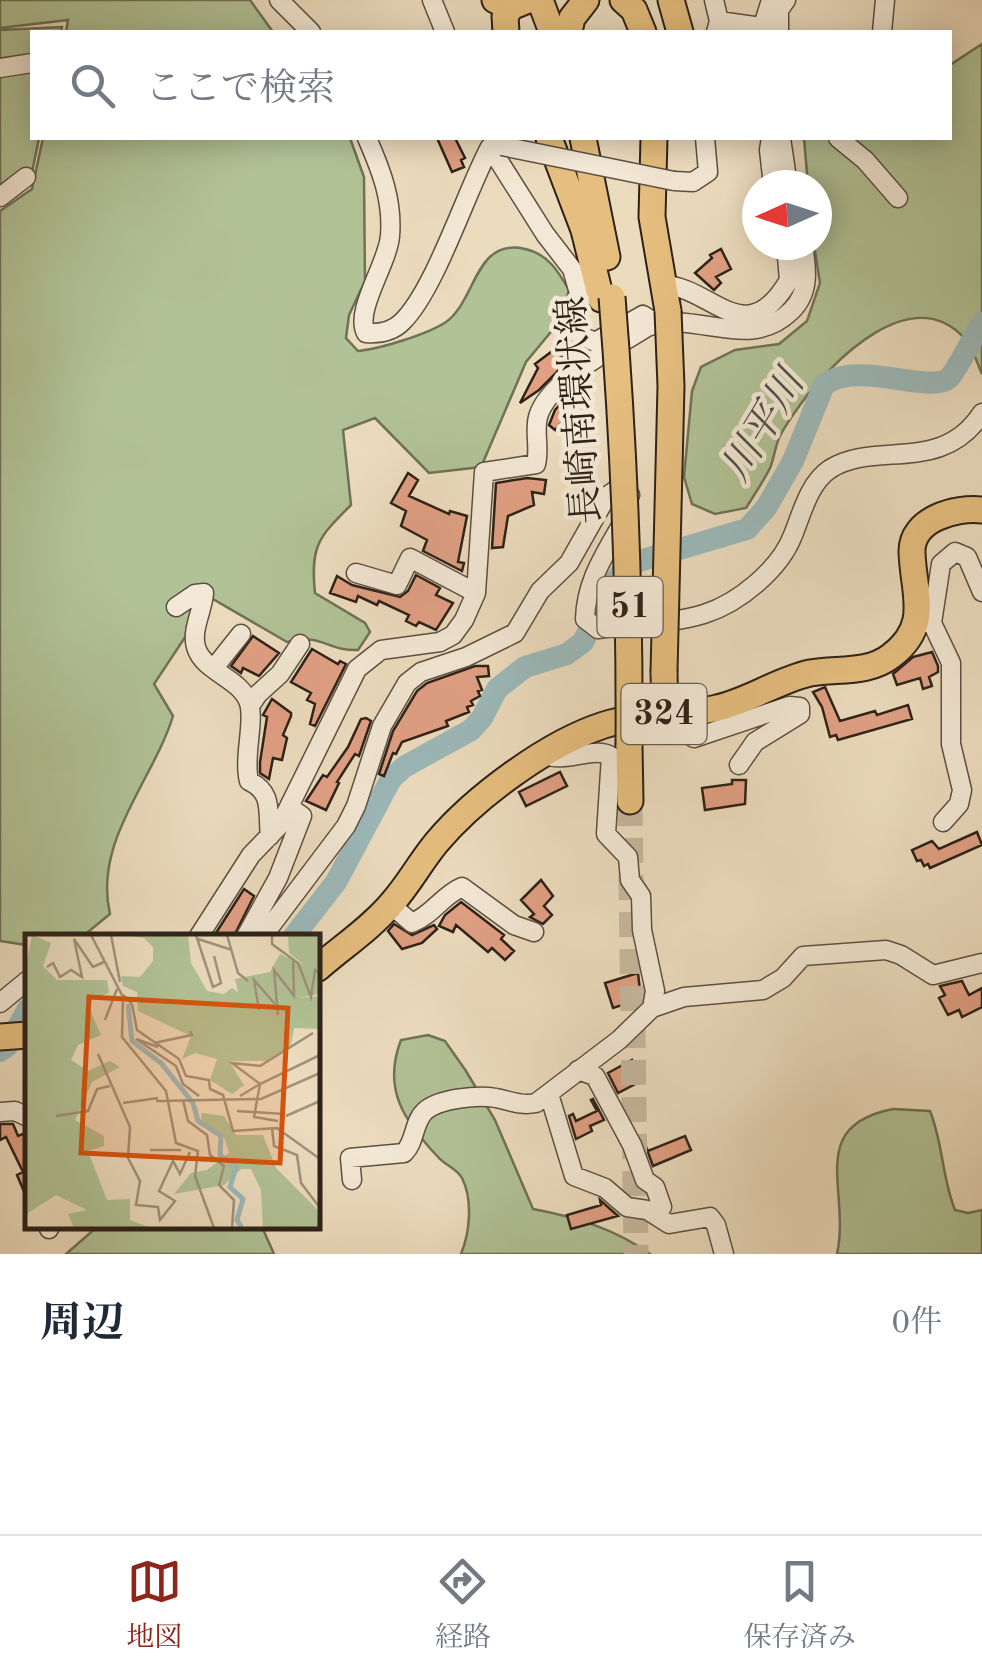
<!DOCTYPE html>
<html lang="ja">
<meta charset="utf-8">
<style>
body{margin:0;font-family:"Old Standard TT","Noto Serif JP",serif;background:#f6f6f7;color:#1f2937}
.compass{position:absolute;left:742px;top:170px;width:90px;height:90px;border-radius:50%;background:#fff;box-shadow:0 5px 25px #0003;rotate:267deg}
.list{margin:0;padding:0;list-style:none}
h2{display:flex;justify-content:space-between;align-items:center;height:130px;margin:0;padding:0 40px;font-size:42px}
h2 small{font-size:32px;font-weight:400;color:#747a83}
.icon{flex:none;width:55px;height:55px;fill:none;stroke:currentColor;stroke-width:2;stroke-linecap:round;stroke-linejoin:round}
.map{position:relative;flex:none;width:982px;height:1254px;overflow:hidden}
.search{position:absolute;background:#fff;box-shadow:0 5px 25px #0003;left:30px;right:30px;top:30px;height:110px;display:flex;align-items:center;gap:25px;box-sizing:border-box;padding:0 35px;border-radius:0px;color:#747a83;font-size:38px}
.sheet{height:280px;background:#fff}
nav{display:flex;justify-content:space-around;align-items:center;box-sizing:border-box;height:140px;border-top:2px solid #e0e1e3;background:#fff;font-size:28px;color:#747a83}
nav a{display:grid;justify-items:center;gap:5px}
nav .on{color:#8f2418}
.map>svg:first-child{display:block}
.green{fill:#b1c296;stroke:#6f7257;stroke-width:2.5}
.lines{fill:none;stroke-linecap:round;stroke-linejoin:round}
.river{stroke:#9cb9ba;stroke-width:22}
.building{fill:#e1a084;stroke:#2d2218;stroke-width:2.5}
.highway-tunnel{stroke:#c6b79d;stroke-width:25;stroke-dasharray:25 12;stroke-linecap:butt}
.minor-casing{stroke:#5d5042;stroke-width:21}
.highway-casing{stroke:#2d2218;stroke-width:29}
.minor{stroke:#f3e8d5;stroke-width:18}
.highway{stroke:#e6be7f;stroke-width:25}
.minor-bridge-casing{stroke:#5d5042;stroke-width:21;stroke-linecap:butt}
.highway-bridge-casing{stroke:#2d2218;stroke-width:29;stroke-linecap:butt}
.minor-bridge{stroke:#f3e8d5;stroke-width:18}
.highway-bridge{stroke:#e6be7f;stroke-width:25}
.labels{text-anchor:middle;dominant-baseline:central;stroke-width:9;stroke-linejoin:round;paint-order:stroke}
.shield{fill:#f3e8d5;stroke:#685d51;stroke-width:2.5}
.shield-label{font-size:35px;font-weight:bold;fill:#2d2218}
.street-label{font-size:38px;fill:#2d2218;stroke:#f3e8d5}
.water-label{font-size:40px;font-style:italic;fill:#4e4f49;stroke:#f3e8d5}
.inset-river{fill:none;stroke:#9cb9ba;stroke-width:5}
.inset-road{fill:none;stroke:#a0927c;stroke-width:2.5}
.view{fill:#d5540d;fill-opacity:0.15;stroke:#d5540d;stroke-width:5}
.inset-edge{fill:none;stroke:#2d2218;stroke-width:5}
</style>
<div class="map">
<svg width="982" height="1254" viewBox="0 0 982 1254">
<rect width="100%" height="100%" fill="#ecdcbe"/>
<filter id="stains"><feTurbulence type="fractalNoise" baseFrequency=".002" numOctaves="4"/><feColorMatrix values="0 0 0 0 .2 0 0 0 0 .09 0 0 0 0 .02 0 0 0 .5 -.17"/></filter>
<radialGradient id="worn" r=".72"><stop offset=".6" stop-color="#630" stop-opacity="0"/><stop offset="1" stop-color="#630" stop-opacity=".3"/></radialGradient>
<!-- green -->
<path class="green" d="M 0,0 L 250,0 L 273,32 L 66,32 L 68,20 L 0,28 Z
M 62,27 L 61,32 L 32,32 L 32,138 L 39,138 L 30,182 L 0,203 L 0,30 Z
M 982,44 L 982,374 C 977,363 973,348 965,339 C 912,279 831,362 800,405 C 793,415 784,427 779,438 C 775,447 774,459 770,468 C 763,482 754,495 746,508 L 715,514 L 692,504 L 684,477 L 692,391 L 701,367 L 735,350 L 779,344 L 807,321 L 820,283 L 814,245 L 817,245 L 817,185 L 808,185 L 804,138 L 950,138 L 950,65 Z
M 43,138 L 350,138 L 364,177 L 365,281 L 349,315 L 346,338 L 358,351 C 380,349 428,334 446,322 C 476,301 475,237 525,249 C 548,254 558,271 569,290 L 560,321 L 526,362 L 481,467 L 429,473 L 375,418 L 343,430 L 351,505 C 319,537 310,545 315,593 L 365,623 L 370,632 L 358,650 C 326,651 323,633 287,642 L 211,598 L 154,684 L 173,716 C 153,781 93,841 110,914 L 83,936 L 28,936 L 27,945 L 0,941 L 0,211 L 32,189 Z
M 428,1035 L 445,1041 L 466,1071 L 495,1120 L 533,1209 C 576,1217 615,1229 650,1254 L 461,1254 C 470,1232 473,1200 462,1178 C 457,1169 445,1165 438,1157 C 404,1121 382,1089 401,1040 Z
M 893,1109 L 930,1111 C 943,1143 942,1178 955,1210 L 968,1213 L 982,1210 L 982,1254 L 837,1254 C 851,1191 805,1126 893,1109 Z
M 98,1226 L 262,1227 L 274,1254 L 66,1254 Z"/>
<g class="lines">
<!-- river -->
<path class="river" d="M 294,936 L 336,882 L 391,779 L 404,767 L 471,730 L 482,718 L 497,689 L 525,667 L 567,654 L 583,642 L 612,584 L 629,564 L 747,529 L 766,508 L 793,461 L 824,385 C 857,359 930,395 949,378 C 957,370 974,335 982,323
M 0,1051 L 7,1046 L 28,1009"/>
</g>
<!-- building -->
<path class="building" d="M 437,138 L 455,138 L 465,158 L 461,160 L 464,167 L 452,172 Z
M 721,249 L 731,269 L 716,277 L 721,283 L 714,290 L 695,273 L 712,258 L 710,255 Z
M 567,340 L 574,347 L 562,356 L 567,362 L 539,390 L 520,403 L 538,368 L 535,364 Z
M 575,389 L 584,396 L 563,428 L 559,425 L 555,430 L 549,425 L 555,410 Z
M 408,473 L 418,480 L 409,496 L 449,514 L 450,511 L 467,516 L 458,562 L 464,563 L 462,571 L 423,551 L 427,540 L 401,526 L 406,511 L 391,503 Z
M 527,478 L 546,480 L 544,494 L 532,492 L 534,505 L 508,516 L 503,547 L 492,548 L 496,483 Z
M 416,575 L 440,588 L 436,595 L 453,603 L 436,630 L 419,622 L 416,626 L 406,621 L 409,615 L 379,601 L 377,605 L 358,596 L 356,602 L 330,593 L 337,576 L 352,585 L 400,597 L 408,591 Z
M 253,636 L 279,653 L 259,676 L 243,668 L 241,673 L 231,666 Z
M 312,649 L 338,664 L 340,661 L 346,664 L 315,726 L 310,724 L 315,704 L 307,700 L 311,693 L 291,682 Z
M 932,652 L 938,666 L 938,672 L 929,677 L 932,686 L 923,689 L 920,678 L 897,685 L 893,674 L 913,657 Z
M 475,666 L 488,666 L 489,676 L 477,677 L 482,690 L 478,691 L 480,696 L 471,701 L 473,705 L 467,707 L 469,712 L 446,721 L 448,726 L 402,742 L 396,754 L 393,753 L 384,776 L 379,774 L 393,731 L 417,691 L 427,683 Z
M 825,687 L 840,721 L 875,711 L 877,715 L 908,705 L 912,719 L 838,740 L 836,735 L 830,737 L 822,707 L 813,692 Z
M 272,699 L 291,713 L 291,716 L 283,735 L 287,738 L 282,760 L 273,758 L 269,779 L 260,773 L 260,762 L 267,717 L 263,715 Z
M 366,718 L 371,721 L 359,756 L 355,754 L 337,782 L 339,783 L 326,810 L 306,801 L 323,775 L 327,777 L 348,747 L 361,719 Z
M 560,772 L 567,786 L 526,806 L 519,792 Z
M 732,780 L 746,780 L 745,804 L 705,810 L 702,788 L 732,784 Z
M 977,832 L 982,845 L 930,868 L 928,864 L 924,866 L 921,860 L 917,861 L 912,850 L 932,841 L 939,849 Z
M 541,880 L 553,896 L 544,906 L 552,915 L 543,924 L 530,917 L 534,914 L 521,900 Z
M 244,889 L 254,896 L 234,936 L 214,936 Z
M 461,902 L 504,935 L 501,939 L 514,951 L 505,960 L 492,948 L 488,952 L 456,925 L 453,932 L 439,926 L 445,915 Z
M 394,924 L 412,935 L 434,925 L 437,929 L 422,943 L 402,949 L 388,931 Z
M 638,973 L 641,999 L 613,1008 L 605,983 Z
M 962,981 L 969,995 L 982,988 L 982,1007 L 962,1017 L 959,1010 L 948,1015 L 939,998 L 945,995 L 940,986 Z
M 632,1060 L 643,1080 L 618,1093 L 608,1073 Z
M 593,1099 L 604,1120 L 590,1126 L 592,1131 L 576,1139 L 569,1116 L 573,1114 L 576,1121 L 597,1111 L 591,1100 Z
M 0,1124 L 13,1124 L 18,1136 L 28,1132 L 28,1201 L 17,1175 L 23,1172 L 6,1137 L 0,1140 Z
M 685,1136 L 691,1150 L 653,1166 L 646,1147 L 648,1151 Z
M 600,1200 L 618,1216 L 571,1229 L 567,1215 L 601,1205 Z"/>
<g class="lines">
<!-- highway-tunnel -->
<path class="highway-tunnel" d="M 630,801 L 636,1254"/>
<defs>
<path id="minor" d="M 279,0 L 311,32
M 432,0 L 445,32
M 714,0 L 719,21 L 716,32
M 719,21 L 761,27
M 761,32 L 771,0
M 779,32 L 779,10 L 786,0
M 882,32 L 885,0
M 0,68 L 32,63
M 367,138 C 381,170 393,200 390,236 C 388,263 354,311 366,333 C 380,334 392,332 402,322 C 435,290 466,192 490,147 L 545,234 L 572,269 L 581,300 L 576,326 L 579,335 L 595,342 L 643,315 L 657,324
M 771,138 L 769,150 L 773,185
M 781,138 L 788,185
M 838,138 L 865,160 L 898,198
M 674,181 L 693,182 L 708,172 L 705,138
M 0,197 L 26,177
M 664,285 C 712,287 746,354 789,280 L 786,245
M 624,520 C 606,553 586,580 585,619 L 598,629 C 632,624 671,624 704,614 C 739,603 780,569 793,535 C 802,513 809,483 830,469 C 876,440 942,475 982,413
M 356,573 L 397,585 L 410,558 L 476,593
M 176,607 L 195,594 L 204,593 C 203,610 191,630 196,647 C 203,672 241,678 249,703 C 255,722 243,757 249,781 C 274,793 267,812 270,836
M 921,623 L 932,623 L 941,564 L 955,552 L 967,557 L 982,592
M 932,623 L 951,663 L 951,744 L 962,790 L 959,804 L 943,822
M 214,668 L 241,634
M 250,706 L 258,694 L 280,674 L 300,644
M 677,713 L 682,729 L 694,738 L 789,706 L 800,707 L 800,714 L 755,742 L 739,765
M 545,755 C 567,763 594,746 611,756 L 606,834 L 628,857 L 630,880 L 641,896 L 642,930 L 655,991 L 652,1008
M 391,905 L 412,923 C 432,915 443,895 462,887 L 514,925 L 534,932
M 199,936 L 251,855 L 280,825 L 357,669 L 381,650 L 440,642 L 453,635 L 464,620 L 476,593 L 484,472 L 536,464 C 540,448 534,432 538,417 C 548,380 617,347 647,327 C 696,309 748,353 791,311 C 810,293 807,269 803,245
M 246,936 L 278,878 L 302,816 L 289,807
M 263,936 L 346,826 L 356,806 L 382,726 L 407,683 L 421,672 L 466,657 L 515,633 L 540,591 L 569,563 L 607,496 L 617,489 L 630,495
M 0,1003 L 28,980
M 578,1070 L 595,1076 L 632,1145 L 645,1180 L 655,1187 L 662,1207 L 650,1212
M 549,1094 L 574,1176 L 605,1188 L 627,1207 L 647,1210 L 669,1224 L 710,1217 L 716,1225 L 724,1254
M 0,1112 L 15,1111 L 28,1117
M 352,1180 L 350,1158 L 404,1153 C 416,1141 413,1122 425,1111 C 440,1098 478,1095 496,1098 C 511,1101 521,1106 536,1103 L 619,1040 L 652,1008 L 684,997 L 763,990 L 783,978 L 803,956 L 886,950 L 901,955 L 933,975 L 982,963
M 49,1226 L 49,1229"/>
<path id="highway" d="M 495,0 L 511,7 L 528,0
M 540,0 L 552,32
M 623,0 L 634,10 L 643,32
M 671,0 L 680,32
M 506,32 L 505,16 L 511,7
M 569,32 L 572,18 L 586,0
M 549,138 L 584,230 L 601,299
M 583,138 L 607,257
M 654,138 L 652,217 L 668,311
M 664,672 L 665,714
M 629,745 L 630,801
M 318,968 C 342,947 371,928 392,903 C 409,884 421,861 437,842 C 475,797 548,743 604,725 C 641,713 680,717 717,708 C 749,701 778,680 810,673 C 837,668 868,674 891,656 C 932,625 913,593 912,552 C 911,519 956,507 982,510
M 0,1037 L 28,1035"/>
</defs>
<!-- minor casing -->
<use href="#minor" class="minor-casing"/>
<!-- highway casing -->
<use href="#highway" class="highway-casing"/>
<!-- minor -->
<use href="#minor" class="minor"/>
<!-- highway -->
<use href="#highway" class="highway"/>
<defs>
<path id="minor-bridge" d="M 502,146 L 674,181"/>
<path id="highway-bridge" d="M 612,297 C 624,446 630,595 629,745
M 664,672 L 671,386 L 668,311"/>
</defs>
<!-- minor-bridge casing -->
<use href="#minor-bridge" class="minor-bridge-casing"/>
<!-- highway-bridge casing -->
<use href="#highway-bridge" class="highway-bridge-casing"/>
<!-- minor-bridge -->
<use href="#minor-bridge" class="minor-bridge"/>
<!-- highway-bridge -->
<use href="#highway-bridge" class="highway-bridge"/>
</g>
<g class="labels">
<!-- shield labels -->
<g class="shield">
<rect x="597.5" y="577" width="65" height="60" rx="8"/>
<rect x="621.5" y="684" width="85" height="60" rx="8"/>
</g>
<g class="shield-label">
<text x="630" y="607">51</text>
<text x="664" y="714">324</text>
</g>
<!-- street labels -->
<g class="street-label">
<text transform="translate(581 410) rotate(-94)">長崎南環状線</text>
</g>
<!-- water labels -->
<g class="water-label">
<text transform="translate(765 427) rotate(-59)">川平川</text>
</g>
</g>
<!-- overview -->
<g transform="translate(25 934)">
<rect width="295" height="295" fill="#ecdcbe"/>
<path d="M 7,1 L 26,9 L 18,32 L 32,46 L 82,46 L 84,59 L 61,67 L 76,101 L 53,111 L 46,126 L 63,137 L 85,127 L 95,133 L 67,148 L 50,186 L 79,202 L 79,212 L 63,217 L 82,266 L 105,265 L 105,286 L 126,294 L 49,294 L 43,280 L 62,276 L 31,261 L 0,281 L 0,36 ZM 99,1 L 163,1 L 166,29 L 182,57 L 199,60 L 207,54 L 213,58 L 210,45 L 245,38 L 255,20 L 279,31 L 264,19 L 263,1 L 295,1 L 295,60 L 272,64 L 295,62 L 295,95 L 269,94 L 266,111 L 241,127 L 204,127 L 219,151 L 207,160 L 185,146 L 192,125 L 170,119 L 157,125 L 166,102 L 113,77 L 112,58 L 98,52 L 96,42 L 115,43 L 128,27 L 128,13 L 119,4 ZM 177,179 L 199,182 L 211,201 L 238,201 L 251,234 L 295,278 L 295,294 L 238,294 L 236,256 L 226,235 L 216,235 L 199,251 L 149,260 L 166,239 L 182,236 L 204,219 L 199,203 L 176,187 Z" fill="#b1c296"/>
<path class="inset-river" d="M 103,70 L 107,107 L 136,129 L 168,169 L 173,187 L 196,202 L 195,221 L 211,233 L 205,253 L 218,265 L 212,286 L 217,294"/>
<path class="inset-road" d="M 66,1 L 98,63 L 97,103 L 141,157 L 151,209 L 173,217 L 170,242 L 189,294M 86,1 L 95,48M 171,1 L 188,53 L 196,49 L 189,22M 202,1 L 213,39 L 223,47M 247,1 L 247,10 L 273,29 L 286,63 L 290,36 L 295,39M 173,5 L 207,16M 22,33 L 28,29 L 35,43 L 46,36 L 57,43 L 49,5 L 68,33 L 79,28M 98,61 L 107,70 L 112,96 L 154,125 L 161,142 L 184,146 L 185,155 L 198,161 L 208,197 L 252,194 L 295,225M 234,76 L 229,46 L 250,70M 253,81 L 249,36 L 269,62 L 268,25M 80,86 L 92,55M 129,109 L 167,101 L 165,97M 133,113 L 111,105 L 151,132 L 158,150 L 174,162M 73,120 L 105,193 L 103,224 L 115,247 L 111,271 L 133,273 L 135,286 L 150,267 L 134,257 L 148,227 L 155,240 L 165,218M 215,162 L 235,150 L 207,129 L 235,132 L 288,99M 158,166 L 163,187 L 182,201 L 185,221 L 199,232 L 194,251 L 209,266 L 207,294M 131,167 L 236,165 L 295,139M 98,169 L 133,164M 212,177 L 258,180 L 257,155M 31,182 L 63,177 L 72,155 L 85,152M 261,182 L 295,167M 253,187 L 229,183 L 235,150 L 295,121M 247,194 L 249,212 L 272,221 L 276,249 L 295,274M 125,216 L 156,216"/>
<path class="view" d="M 64,63 L 263,74 L 255,229 L 56,219 Z"/>
<rect width="295" height="295" class="inset-edge"/>
</g>
<rect width="100%" height="100%" filter="url(#stains)"/>
<rect width="100%" height="100%" fill="url(#worn)"/>
</svg>
<svg class="compass" viewBox="-18 -18 36 36"><path d="M0-13l5 13h-10z" fill="#e53935"/><path d="M0 13l5-13h-10z" fill="#747a83"/></svg>
<div class="search"><svg class="icon" aria-label="search" viewBox="0 0 24 24"><circle cx="10" cy="10" r="6"/><path d="M15 15l6 6"/></svg>ここで検索</div>
</div>
<section class="sheet">
<h2>周辺<small>0件</small></h2>
<ul class="list">
</ul>
</section>
<nav>
<a class="on"><svg class="icon" aria-label="map" viewBox="0 0 24 24"><path d="M3 6l6-2 6 2 6-2v14l-6 2-6-2-6 2zM9 4v14M15 6v14"/></svg>地図</a>
<a><svg class="icon" aria-label="directions" viewBox="0 0 24 24"><path d="M12 3l9 9-9 9-9-9zM9 14v-3h6M13 9l2 2-2 2"/></svg>経路</a>
<a><svg class="icon" aria-label="saved" viewBox="0 0 24 24"><path d="M7 4h10v16l-5-4-5 4z"/></svg>保存済み</a>
</nav>
